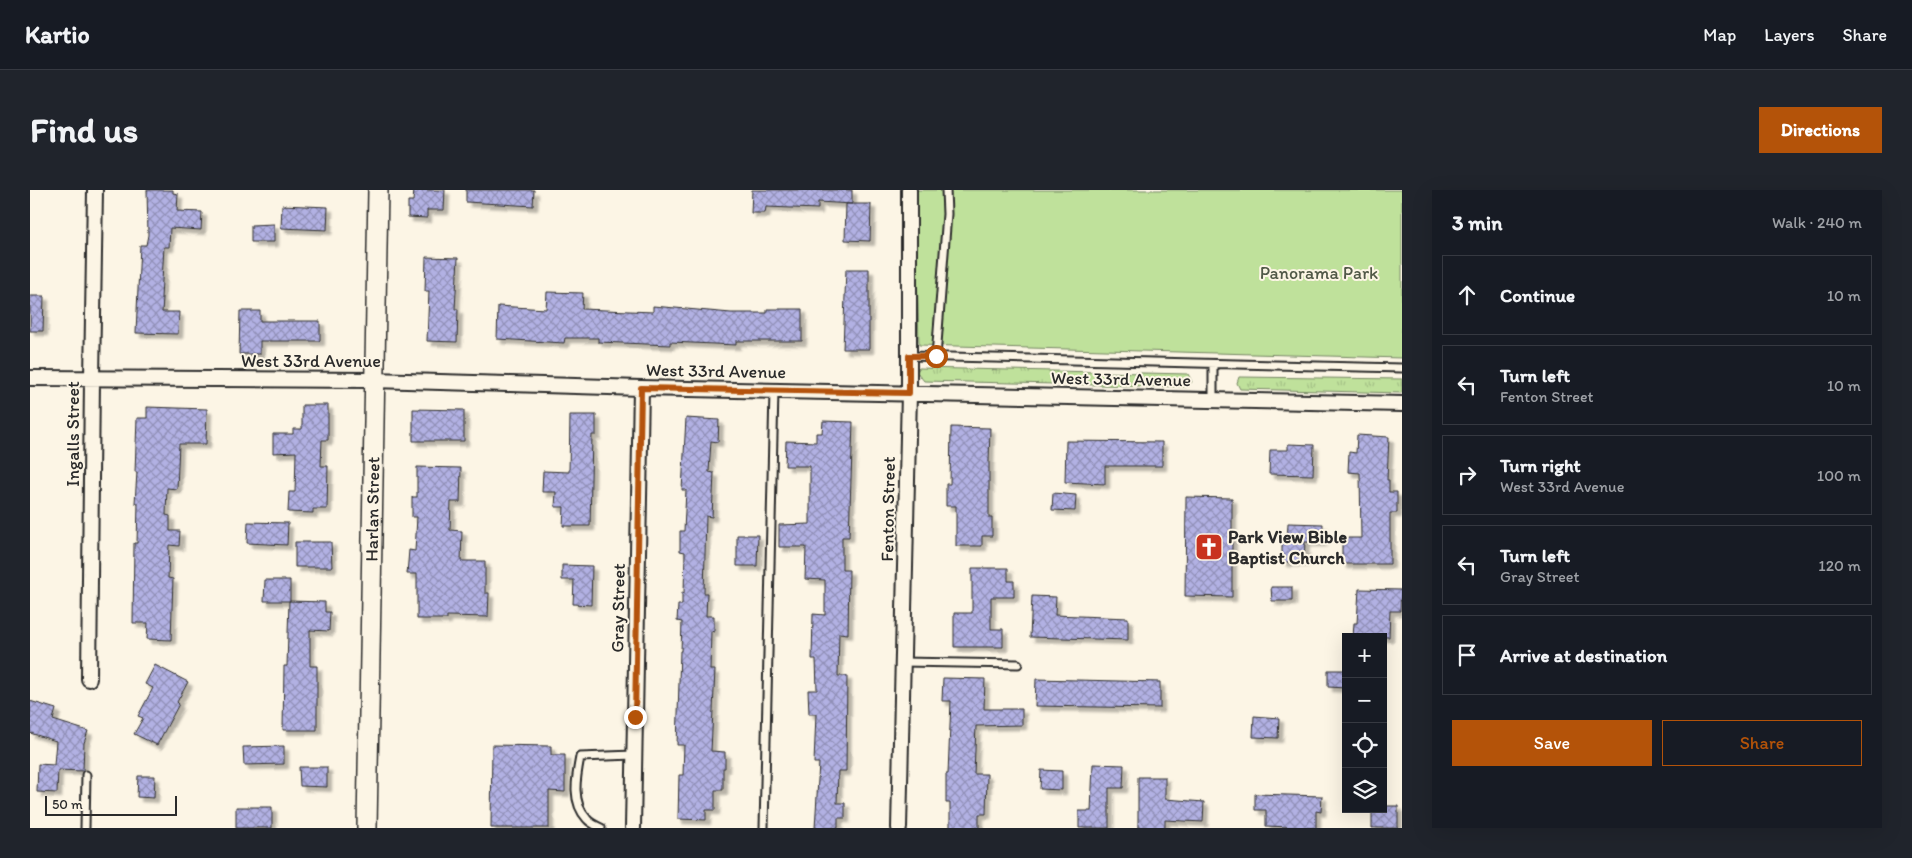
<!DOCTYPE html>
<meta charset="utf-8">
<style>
body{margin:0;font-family:Itim,sans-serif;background:#20242c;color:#f1f3f6}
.controls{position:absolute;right:15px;bottom:15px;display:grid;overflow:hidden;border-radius:0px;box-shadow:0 5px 20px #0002}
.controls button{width:45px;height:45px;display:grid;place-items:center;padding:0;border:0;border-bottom:1px solid #363941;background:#171b24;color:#f1f3f6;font:25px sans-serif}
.scale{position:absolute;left:15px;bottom:12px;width:132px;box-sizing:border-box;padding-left:5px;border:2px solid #2b2b2b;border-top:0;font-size:14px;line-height:18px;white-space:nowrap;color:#2b2b2b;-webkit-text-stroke:4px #fcf5e5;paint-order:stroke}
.stop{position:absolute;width:15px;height:15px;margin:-11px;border:4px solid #b45309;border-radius:50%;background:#fff}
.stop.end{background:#b45309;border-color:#fff;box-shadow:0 1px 5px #0008}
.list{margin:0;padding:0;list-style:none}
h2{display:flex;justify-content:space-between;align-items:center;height:65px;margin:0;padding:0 20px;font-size:21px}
h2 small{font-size:16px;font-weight:400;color:#9ea1a6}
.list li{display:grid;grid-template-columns:32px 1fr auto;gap:15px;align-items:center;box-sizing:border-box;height:80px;margin:0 10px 10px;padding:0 10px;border:1px solid #363941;border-radius:0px}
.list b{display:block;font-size:19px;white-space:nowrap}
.list p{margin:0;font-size:16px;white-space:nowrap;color:#9ea1a6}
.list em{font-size:16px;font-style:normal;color:#9ea1a6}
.actions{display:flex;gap:10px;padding:15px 20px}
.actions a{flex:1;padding:11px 0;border:1px solid #b45309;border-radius:0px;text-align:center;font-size:18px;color:#b45309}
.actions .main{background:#b45309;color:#fff}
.icon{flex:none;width:28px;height:28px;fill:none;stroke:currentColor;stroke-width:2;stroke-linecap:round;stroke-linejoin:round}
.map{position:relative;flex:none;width:1372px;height:638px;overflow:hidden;border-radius:0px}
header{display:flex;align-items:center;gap:30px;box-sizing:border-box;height:70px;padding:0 25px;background:#171b24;border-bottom:1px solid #363941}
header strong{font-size:24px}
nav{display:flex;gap:28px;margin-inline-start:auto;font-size:18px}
.intro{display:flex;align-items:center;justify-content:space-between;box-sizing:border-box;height:120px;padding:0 30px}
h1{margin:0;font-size:35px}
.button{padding:12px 22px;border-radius:0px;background:#b45309;color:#fff;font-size:18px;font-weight:700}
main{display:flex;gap:30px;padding:0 30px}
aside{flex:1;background:#171b24;border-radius:0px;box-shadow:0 5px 20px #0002}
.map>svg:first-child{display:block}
.grass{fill:url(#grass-tufts);stroke:#758663}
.park{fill:#bfe19b;stroke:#758663}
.building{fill:url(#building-cross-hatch);stroke:#2b2b2b;filter:url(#shadow)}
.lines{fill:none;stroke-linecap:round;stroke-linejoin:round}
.lane-casing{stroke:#2b2b2b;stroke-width:11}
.street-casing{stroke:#2b2b2b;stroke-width:18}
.secondary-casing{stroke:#2b2b2b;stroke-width:22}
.lane{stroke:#fcf5e5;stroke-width:7}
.street{stroke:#fcf5e5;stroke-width:14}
.secondary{stroke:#fcf5e5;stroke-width:19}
.route{stroke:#b45309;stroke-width:6}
.labels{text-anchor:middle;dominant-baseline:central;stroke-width:4;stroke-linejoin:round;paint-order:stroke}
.park-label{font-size:18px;fill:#505847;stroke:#fcf5e5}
.street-label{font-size:18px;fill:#2b2b2b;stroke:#fcf5e5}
.poi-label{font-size:18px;font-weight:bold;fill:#2b2b2b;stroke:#fcf5e5;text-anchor:start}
</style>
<header>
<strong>Kartio</strong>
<nav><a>Map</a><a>Layers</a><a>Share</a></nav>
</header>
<div class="intro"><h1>Find us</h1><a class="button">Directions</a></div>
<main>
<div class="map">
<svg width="1372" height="638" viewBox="0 0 1372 638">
<defs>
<pattern id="grass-tufts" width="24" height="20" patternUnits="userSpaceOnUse" patternTransform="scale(1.25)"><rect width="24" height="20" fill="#bfe19b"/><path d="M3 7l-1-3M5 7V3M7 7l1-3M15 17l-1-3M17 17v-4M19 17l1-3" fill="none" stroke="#a4c186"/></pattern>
<pattern id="building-cross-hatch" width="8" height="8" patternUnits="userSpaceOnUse" patternTransform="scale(1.25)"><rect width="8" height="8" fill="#b2b1e3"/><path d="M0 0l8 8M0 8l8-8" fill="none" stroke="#9190b8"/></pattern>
<filter id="shadow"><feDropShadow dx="4.5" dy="4.5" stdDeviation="1" flood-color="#0004"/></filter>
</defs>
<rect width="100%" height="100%" fill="#fcf5e5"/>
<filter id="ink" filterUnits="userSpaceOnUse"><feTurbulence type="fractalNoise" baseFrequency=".02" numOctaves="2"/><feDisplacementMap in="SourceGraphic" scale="10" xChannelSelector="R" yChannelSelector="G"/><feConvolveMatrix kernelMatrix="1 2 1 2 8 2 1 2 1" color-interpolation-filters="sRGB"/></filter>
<g filter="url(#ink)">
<!-- grass -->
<path class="grass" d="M 889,178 L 1158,184 L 1162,192 L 1157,197 L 894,191 L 887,182 Z
M 1209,187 L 1372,189 L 1372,203 L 1210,199 L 1207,193 Z"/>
<!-- park -->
<path class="park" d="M 885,0 L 1372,0 L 1372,168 L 889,155 Z"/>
<!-- building -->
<path class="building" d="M 117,0 L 143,0 L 143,3 L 148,4 L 147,21 L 172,22 L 171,40 L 140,38 L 139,57 L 134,57 L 131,108 L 133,108 L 132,122 L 149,122 L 148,144 L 106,143 L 110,55 L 116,55 L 118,45 Z
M 384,0 L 415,0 L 414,20 L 397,20 L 397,28 L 378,27 L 378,11 L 383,11 Z
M 436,0 L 504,0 L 503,16 L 436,12 Z
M 722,0 L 822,0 L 822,14 L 788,12 L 788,19 L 736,17 L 735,23 L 721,23 Z
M 816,14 L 841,14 L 840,51 L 815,50 Z
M 252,15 L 298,17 L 297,40 L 251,38 Z
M 244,34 L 244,52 L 221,52 L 221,35 Z
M 396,67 L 428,68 L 425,119 L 428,119 L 427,152 L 397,151 L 399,101 L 395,101 Z
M 816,79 L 839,79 L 839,159 L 813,159 Z
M 517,102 L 553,103 L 552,119 L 623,122 L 623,116 L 701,123 L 737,123 L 737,119 L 772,119 L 772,151 L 706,151 L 706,155 L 640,152 L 640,155 L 568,152 L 568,148 L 535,148 L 534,153 L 467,149 L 468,116 L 516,119 Z
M 0,106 L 14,106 L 13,141 L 0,141 Z
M 210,121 L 230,121 L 230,131 L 290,131 L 290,151 L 230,151 L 230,164 L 209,164 Z
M 272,215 L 298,215 L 298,250 L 292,250 L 291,276 L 298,276 L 297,319 L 283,319 L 283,323 L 258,322 L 259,302 L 265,302 L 266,262 L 243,263 L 243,244 L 263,244 L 263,239 L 272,239 Z
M 117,217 L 177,219 L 176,254 L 149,254 L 147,299 L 137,298 L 136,325 L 140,326 L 140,341 L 150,341 L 149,356 L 139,355 L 138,388 L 143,389 L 141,450 L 117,449 L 118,433 L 103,433 L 104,353 L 107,353 L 108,313 L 105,313 L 107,282 L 105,282 L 107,228 L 117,228 Z
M 383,219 L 434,220 L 434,251 L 383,251 Z
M 540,225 L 566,225 L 566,245 L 562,245 L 560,336 L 533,336 L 534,317 L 525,317 L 526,302 L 512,302 L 513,281 L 539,282 Z
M 656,228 L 689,230 L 688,252 L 681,251 L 679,282 L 684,283 L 682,327 L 676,326 L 674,403 L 677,403 L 676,426 L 684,426 L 684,442 L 681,441 L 680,480 L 685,480 L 681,561 L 695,562 L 695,578 L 693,578 L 693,600 L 685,600 L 685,620 L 676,620 L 676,630 L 648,629 L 649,585 L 653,585 L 654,555 L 647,555 L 650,461 L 651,461 L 652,432 L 647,431 L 648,415 L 652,415 L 652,402 L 654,403 L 655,362 L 650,361 L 650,341 L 654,341 L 656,300 L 652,300 Z
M 793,231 L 823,232 L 819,347 L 812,347 L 812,380 L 819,380 L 818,444 L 809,443 L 808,486 L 817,486 L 816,581 L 808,581 L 807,613 L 815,613 L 815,628 L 808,628 L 808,638 L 785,638 L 789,573 L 784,573 L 786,524 L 779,524 L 778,500 L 787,500 L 786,469 L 782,469 L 783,424 L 795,425 L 795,390 L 775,389 L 776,357 L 749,357 L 749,335 L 780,334 L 780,276 L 755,276 L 756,251 L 786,252 L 786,243 L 792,243 Z
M 921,237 L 960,238 L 959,272 L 959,328 L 962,328 L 962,346 L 952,346 L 952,356 L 926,356 L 926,316 L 916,316 L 916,294 L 920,294 Z
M 1327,245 L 1359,247 L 1357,290 L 1359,290 L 1359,302 L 1367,302 L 1367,323 L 1360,323 L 1360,374 L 1312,374 L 1312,348 L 1331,348 L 1330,283 L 1318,282 L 1319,262 L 1326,263 Z
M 1036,251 L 1132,252 L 1132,276 L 1075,276 L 1075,294 L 1035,292 Z
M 1258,254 L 1284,255 L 1283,285 L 1239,284 L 1240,260 L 1258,260 Z
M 387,277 L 431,278 L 430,312 L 421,312 L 420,340 L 432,341 L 431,371 L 455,371 L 455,403 L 459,403 L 458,427 L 417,426 L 417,429 L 387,429 L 387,384 L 377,384 L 379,360 L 385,361 L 387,327 L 382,327 L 382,307 L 387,307 Z
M 1023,303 L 1046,305 L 1045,321 L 1022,320 Z
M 1156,307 L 1202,308 L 1202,407 L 1155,406 Z
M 218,332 L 258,333 L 257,355 L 217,353 Z
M 1258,333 L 1293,334 L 1292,352 L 1275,352 L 1274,372 L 1252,372 L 1252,352 L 1257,352 Z
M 707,345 L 728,345 L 727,376 L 707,376 Z
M 265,352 L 301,352 L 302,377 L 265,377 Z
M 532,375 L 562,376 L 561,415 L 543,414 L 544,390 L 532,390 Z
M 942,378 L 978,378 L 978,391 L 984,391 L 984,407 L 961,407 L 961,439 L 973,439 L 973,457 L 924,457 L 924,423 L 942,423 Z
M 235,390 L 260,390 L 260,411 L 234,411 Z
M 1241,397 L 1262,397 L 1262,411 L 1242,411 Z
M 1329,399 L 1371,400 L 1370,421 L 1360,421 L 1359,447 L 1323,447 L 1324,433 L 1327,433 Z
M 1002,406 L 1026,407 L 1025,425 L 1098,428 L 1098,450 L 1000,447 Z
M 259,411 L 295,412 L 295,422 L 300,422 L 299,441 L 280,440 L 280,476 L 287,476 L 287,540 L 253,540 L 254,476 L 257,476 Z
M 125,475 L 158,492 L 147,512 L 149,514 L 127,555 L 104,544 L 113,528 L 108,526 L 123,498 L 115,494 Z
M 1298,480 L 1316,480 L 1316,498 L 1298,497 Z
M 913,488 L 955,489 L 954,519 L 992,519 L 992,535 L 946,536 L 944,584 L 957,584 L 956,624 L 949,624 L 949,638 L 920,638 L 920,613 L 916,613 L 916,584 L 918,584 L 921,511 L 912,511 Z
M 1006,489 L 1130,492 L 1130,518 L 1005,516 Z
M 0,511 L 26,519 L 23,530 L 58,541 L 54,553 L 53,581 L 28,580 L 27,603 L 7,602 L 8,574 L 24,575 L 26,551 L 0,543 Z
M 1224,526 L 1249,528 L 1248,548 L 1223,547 Z
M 462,555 L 521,556 L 521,565 L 535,565 L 535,602 L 519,601 L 519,638 L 461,638 Z
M 254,556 L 254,574 L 214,575 L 213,557 Z
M 1063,574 L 1094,575 L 1093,598 L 1079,598 L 1079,638 L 1049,638 L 1049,621 L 1061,621 Z
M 269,577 L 297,577 L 297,597 L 270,596 Z
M 1011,580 L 1032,581 L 1032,600 L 1010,599 Z
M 108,586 L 125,586 L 124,608 L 107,607 Z
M 1108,587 L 1135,587 L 1135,609 L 1174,612 L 1173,632 L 1135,630 L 1135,638 L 1108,637 Z
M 1225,604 L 1292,606 L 1291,622 L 1286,621 L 1286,638 L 1236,636 L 1236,620 L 1225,620 Z
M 1353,616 L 1368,616 L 1368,638 L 1342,638 L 1342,619 L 1353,619 Z
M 206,617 L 242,617 L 242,638 L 206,638 Z"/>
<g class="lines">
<defs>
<path id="lane" d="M 879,166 L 1372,178
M 906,167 L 917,24 L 916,0
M 1183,174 L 1183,210
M 873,472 L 988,474
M 55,638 L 56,585
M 571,638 C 567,636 560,633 557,629 C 541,612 546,588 550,567 L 604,565
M 734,638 L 744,201"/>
<path id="street" d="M 0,188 L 343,190 L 611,198 L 1372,214
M 59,489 L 62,189 L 65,0
M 603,638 L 611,198
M 869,638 L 879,203 L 879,0"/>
<g id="secondary">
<path id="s1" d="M 337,638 L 348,0"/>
</g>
</defs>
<!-- lane casing -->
<use href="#lane" class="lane-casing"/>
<!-- street casing -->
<use href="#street" class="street-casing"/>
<!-- secondary casing -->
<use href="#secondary" class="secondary-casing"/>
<!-- lane -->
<use href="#lane" class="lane"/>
<!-- street -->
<use href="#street" class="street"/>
<!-- secondary -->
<use href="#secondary" class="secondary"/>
</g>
</g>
<g class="lines" filter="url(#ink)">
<!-- route -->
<path class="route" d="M 605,527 L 611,198 L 879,203 L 879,166 L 906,166"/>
</g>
<!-- icons -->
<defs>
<symbol id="church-square" viewBox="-11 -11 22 22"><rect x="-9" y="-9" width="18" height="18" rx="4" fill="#c8321e" stroke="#fcf5e5"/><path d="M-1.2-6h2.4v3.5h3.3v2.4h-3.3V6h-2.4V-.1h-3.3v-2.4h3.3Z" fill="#fff"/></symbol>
</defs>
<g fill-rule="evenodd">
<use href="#church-square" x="1163" y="341" width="32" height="32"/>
</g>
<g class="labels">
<!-- park labels -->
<g class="park-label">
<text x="1289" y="83">Panorama Park</text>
</g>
<!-- street labels -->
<g class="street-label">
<text x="281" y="171">West 33rd Avenue</text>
<text transform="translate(686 181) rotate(1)">West 33rd Avenue</text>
<text transform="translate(1091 189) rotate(1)">West 33rd Avenue</text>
<text transform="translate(43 244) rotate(-90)">Ingalls Street</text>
<text stroke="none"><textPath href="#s1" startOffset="319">Harlan Street</textPath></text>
<text transform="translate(858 319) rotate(-89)">Fenton Street</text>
<text transform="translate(588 418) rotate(-89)">Gray Street</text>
</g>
<!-- poi labels -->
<g class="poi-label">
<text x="1198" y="347">Park View Bible<tspan x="1198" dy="21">Baptist Church</tspan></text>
</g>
</g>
</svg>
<div class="controls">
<button>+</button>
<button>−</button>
<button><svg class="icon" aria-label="locate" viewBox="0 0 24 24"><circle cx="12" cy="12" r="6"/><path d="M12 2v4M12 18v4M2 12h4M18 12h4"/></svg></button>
<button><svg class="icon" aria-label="layers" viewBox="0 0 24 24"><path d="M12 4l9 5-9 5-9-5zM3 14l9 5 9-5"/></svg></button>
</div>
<div class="scale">50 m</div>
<div class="stop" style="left:906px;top:166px"></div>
<div class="stop end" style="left:605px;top:527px"></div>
</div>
<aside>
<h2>3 min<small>Walk · 240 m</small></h2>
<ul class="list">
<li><svg class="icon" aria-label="ahead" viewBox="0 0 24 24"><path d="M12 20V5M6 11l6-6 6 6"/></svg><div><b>Continue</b></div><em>10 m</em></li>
<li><svg class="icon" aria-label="left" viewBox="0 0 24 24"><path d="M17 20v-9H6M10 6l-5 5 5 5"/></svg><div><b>Turn left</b><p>Fenton Street</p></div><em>10 m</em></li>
<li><svg class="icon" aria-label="right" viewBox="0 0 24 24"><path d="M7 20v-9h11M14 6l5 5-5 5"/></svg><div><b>Turn right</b><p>West 33rd Avenue</p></div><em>100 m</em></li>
<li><svg class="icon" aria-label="left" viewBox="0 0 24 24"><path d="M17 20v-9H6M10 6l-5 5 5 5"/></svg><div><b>Turn left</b><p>Gray Street</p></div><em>120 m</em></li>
<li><svg class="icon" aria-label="arrive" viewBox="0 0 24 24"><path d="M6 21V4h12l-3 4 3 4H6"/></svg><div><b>Arrive at destination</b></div></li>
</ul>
<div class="actions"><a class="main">Save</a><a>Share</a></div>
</aside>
</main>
